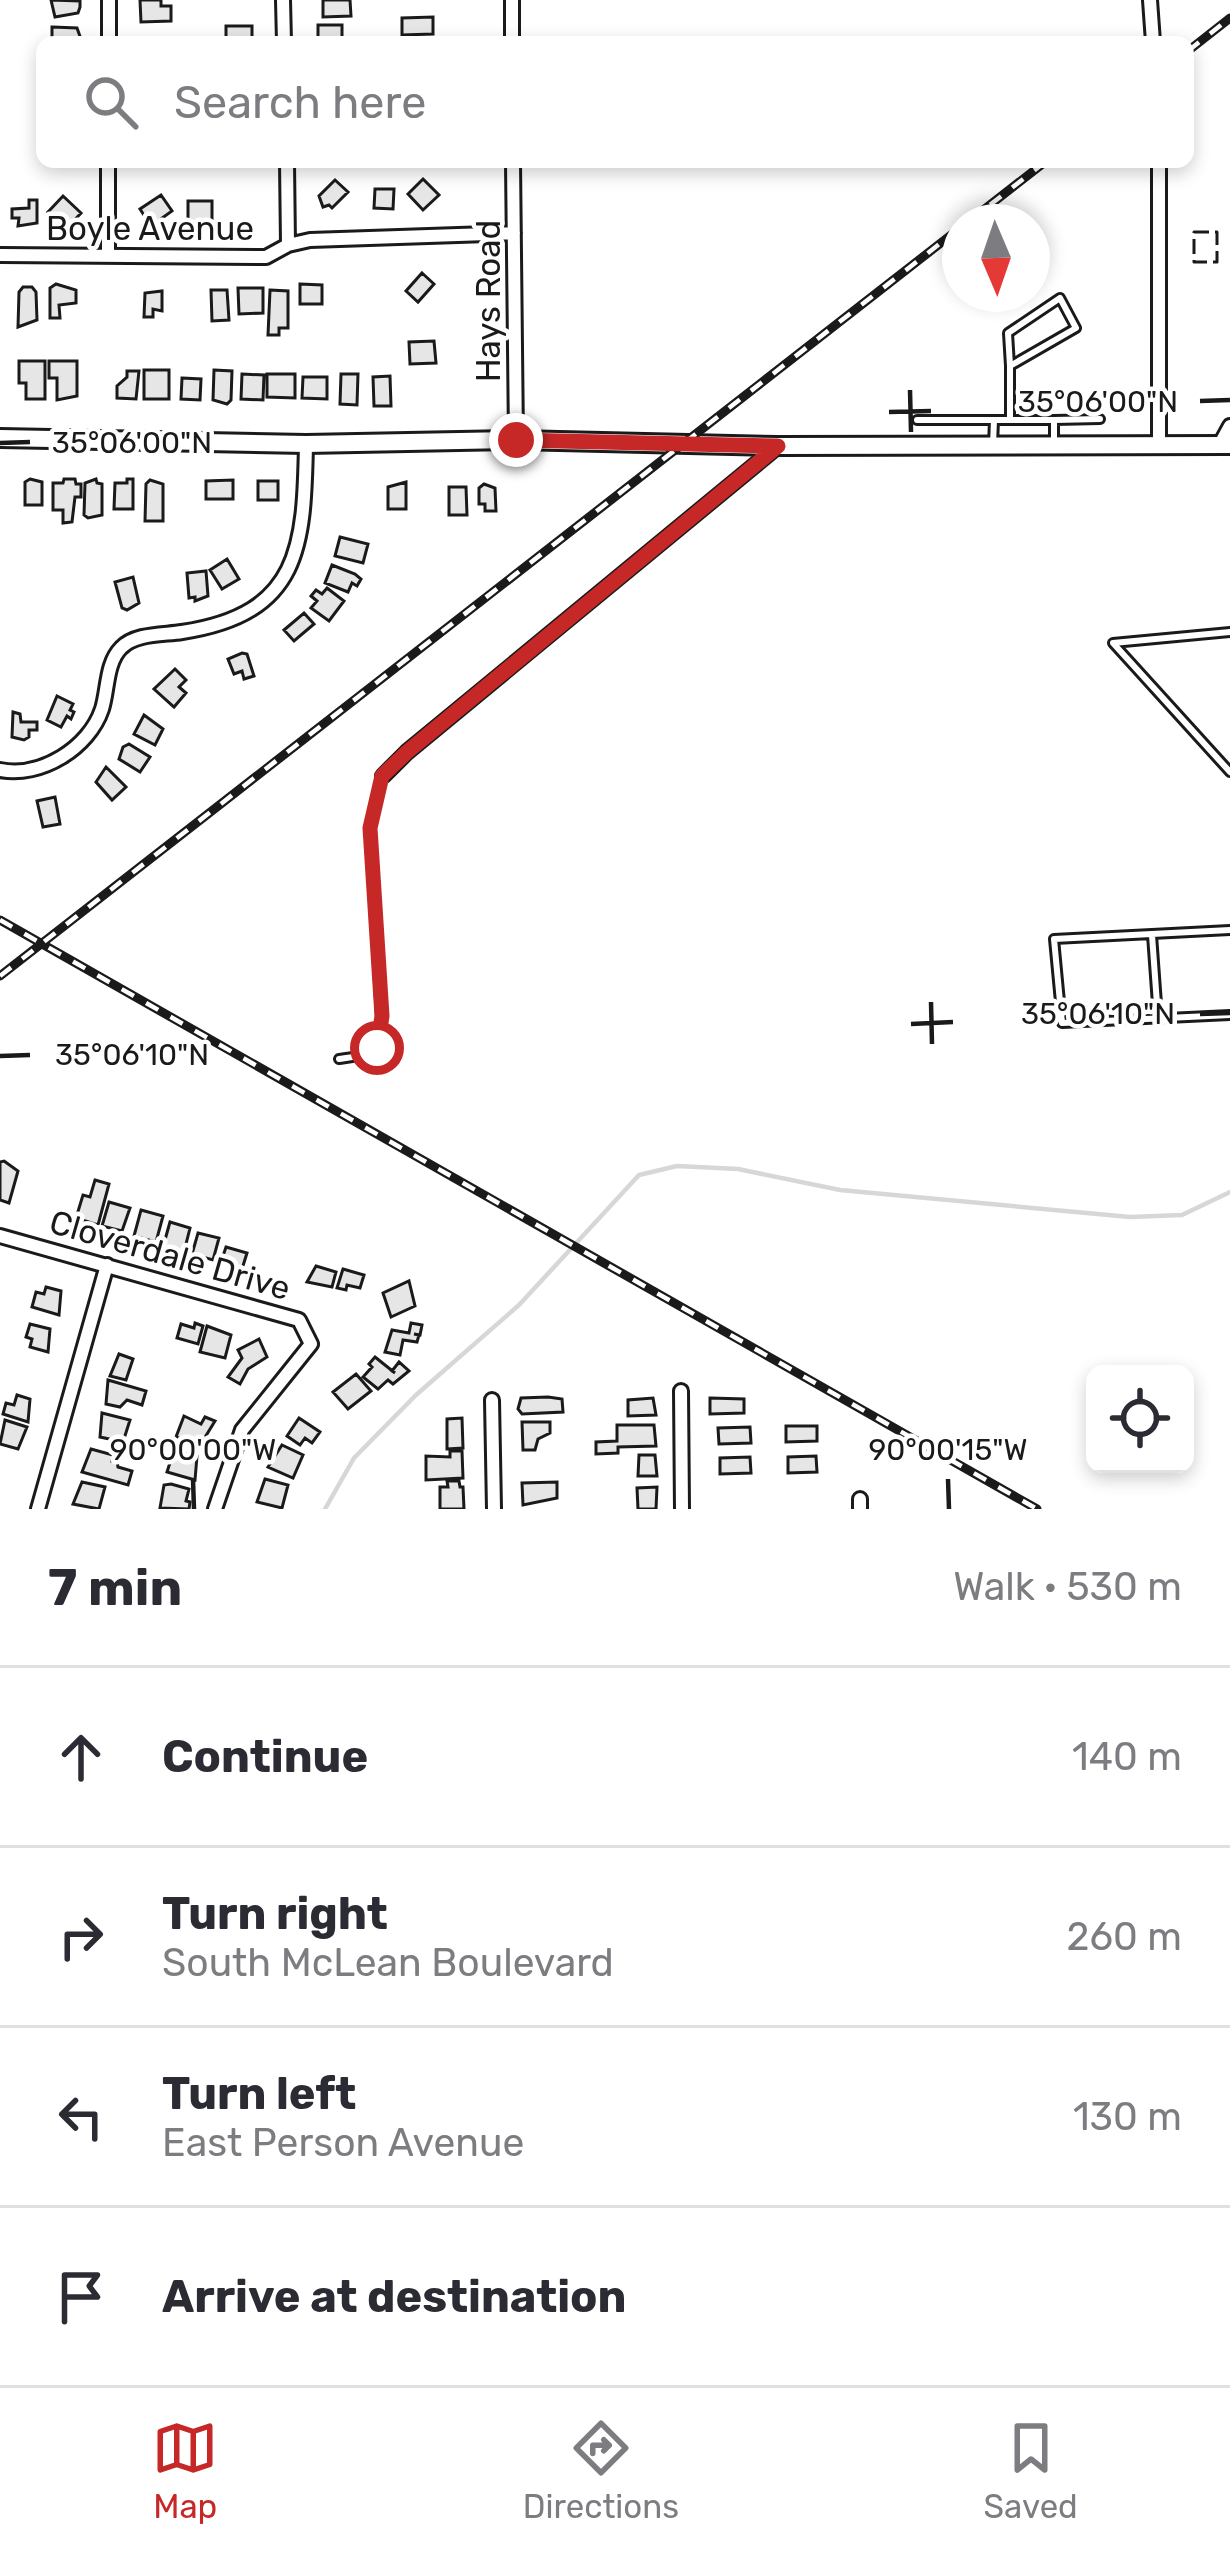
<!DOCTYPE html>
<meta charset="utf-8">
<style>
body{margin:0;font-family:Rubik,sans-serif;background:#f7f7f7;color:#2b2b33}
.controls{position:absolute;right:36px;bottom:36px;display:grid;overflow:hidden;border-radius:18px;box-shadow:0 6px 18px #0003}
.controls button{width:108px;height:108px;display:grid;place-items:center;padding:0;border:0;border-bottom:3px solid #e1e1e2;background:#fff;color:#2b2b33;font:60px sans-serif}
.compass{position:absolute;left:942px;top:204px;width:108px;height:108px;border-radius:50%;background:#fff;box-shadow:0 6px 18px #0003;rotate:178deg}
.stop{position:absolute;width:36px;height:36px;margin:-27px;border:9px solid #c62828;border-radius:50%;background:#fff}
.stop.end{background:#c62828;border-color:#fff;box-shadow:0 3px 12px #0008}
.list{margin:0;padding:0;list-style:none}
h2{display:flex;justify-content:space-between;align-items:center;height:156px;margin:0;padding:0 48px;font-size:51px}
h2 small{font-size:39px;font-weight:400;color:#7c7c81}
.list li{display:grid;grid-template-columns:78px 1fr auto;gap:36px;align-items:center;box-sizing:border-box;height:180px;padding:0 48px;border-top:3px solid #e1e1e2}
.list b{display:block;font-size:45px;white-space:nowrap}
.list p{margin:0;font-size:39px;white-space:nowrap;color:#7c7c81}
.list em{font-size:39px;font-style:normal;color:#7c7c81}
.icon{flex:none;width:66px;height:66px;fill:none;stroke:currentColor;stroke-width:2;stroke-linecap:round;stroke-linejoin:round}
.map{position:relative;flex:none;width:1230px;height:1509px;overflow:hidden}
.search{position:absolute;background:#fff;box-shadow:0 6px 18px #0003;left:36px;right:36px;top:36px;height:132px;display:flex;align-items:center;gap:30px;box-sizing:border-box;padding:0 42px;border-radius:18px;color:#7c7c81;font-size:45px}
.sheet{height:876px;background:#fff}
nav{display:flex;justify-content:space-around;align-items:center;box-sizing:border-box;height:168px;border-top:3px solid #e1e1e2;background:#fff;font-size:33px;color:#7c7c81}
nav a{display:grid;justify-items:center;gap:6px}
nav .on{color:#c62828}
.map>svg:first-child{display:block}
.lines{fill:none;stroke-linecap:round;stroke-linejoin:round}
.stream{stroke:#d7d7d7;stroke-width:4.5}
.building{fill:#e6e6e6;stroke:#1a1a1a;stroke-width:3}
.lane-casing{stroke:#1a1a1a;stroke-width:12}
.street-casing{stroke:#1a1a1a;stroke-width:18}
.secondary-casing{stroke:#1a1a1a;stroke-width:22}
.lane{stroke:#fff;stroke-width:6}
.street{stroke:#fff;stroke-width:12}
.secondary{stroke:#fff;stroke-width:16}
.rail-casing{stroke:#1a1a1a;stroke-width:9}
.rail{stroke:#fff;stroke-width:4.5;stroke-dasharray:14;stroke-linecap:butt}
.fence{stroke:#1a1a1a;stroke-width:3;stroke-dasharray:15 6;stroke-linecap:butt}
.route{stroke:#c62828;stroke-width:15}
.ticks{fill:none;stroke:#1a1a1a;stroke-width:4.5}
.labels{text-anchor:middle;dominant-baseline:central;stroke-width:9;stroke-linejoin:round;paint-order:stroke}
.street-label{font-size:33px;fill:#1a1a1a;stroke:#fff}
.ticks-label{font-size:30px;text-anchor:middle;fill:#1a1a1a;stroke:#fff;stroke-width:9;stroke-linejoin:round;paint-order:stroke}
</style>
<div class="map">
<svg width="1230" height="1509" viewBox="0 0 1230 1509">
<rect width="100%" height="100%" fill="#fff"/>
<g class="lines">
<!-- stream -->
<path class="stream" d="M 325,1509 L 354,1458 L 416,1395 L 519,1305 L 639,1175 L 677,1166 L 738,1169 L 840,1190 L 1130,1217 L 1182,1215 L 1230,1192"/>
</g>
<!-- building -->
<path class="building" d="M 51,0 L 80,1 L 80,7 L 78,13 L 55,17 Z
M 140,0 L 161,0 L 161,6 L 171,6 L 171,21 L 141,22 Z
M 323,0 L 350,0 L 351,16 L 323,17 Z
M 433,17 L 433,34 L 402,35 L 402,18 Z
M 318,25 L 342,25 L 342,42 L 318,42 Z
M 226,26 L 252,26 L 252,42 L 226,42 Z
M 52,27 L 77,28 L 82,42 L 52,42 Z
M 423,179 L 439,195 L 423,210 L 408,194 Z
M 335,180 L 348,192 L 332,208 L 329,205 L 323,207 L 319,196 Z
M 375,189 L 394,189 L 393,209 L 374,208 Z
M 161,195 L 172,211 L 151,226 L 140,209 Z
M 63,196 L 81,213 L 69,226 L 48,212 Z
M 29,200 L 37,200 L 37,223 L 18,226 L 19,218 L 12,218 L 12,209 L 29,208 Z
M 188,201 L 212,201 L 212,225 L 188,225 Z
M 422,273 L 434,284 L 418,302 L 406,291 Z
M 56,284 L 76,290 L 76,303 L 59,305 L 60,318 L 50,318 L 50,288 Z
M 300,284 L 322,285 L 322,304 L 300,304 Z
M 23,287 L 32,287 L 36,292 L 37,320 L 18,327 L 19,292 Z
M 238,288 L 263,288 L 263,313 L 239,314 Z
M 211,290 L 227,290 L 229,320 L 212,321 Z
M 270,290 L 288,291 L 288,328 L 279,328 L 279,335 L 268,335 Z
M 162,291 L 162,311 L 153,309 L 153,317 L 144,317 L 145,293 Z
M 434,341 L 436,363 L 410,364 L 409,342 Z
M 19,361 L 45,361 L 45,399 L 26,399 L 26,383 L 19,383 Z
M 49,361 L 77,361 L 77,396 L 57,400 L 57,378 L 49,378 Z
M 144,370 L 169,370 L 169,399 L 144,399 Z
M 214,370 L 232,371 L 231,400 L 227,404 L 213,400 Z
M 127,371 L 139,371 L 136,399 L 117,398 L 117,386 L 127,377 Z
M 242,374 L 264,375 L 263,400 L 241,399 Z
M 267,374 L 295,374 L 295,398 L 267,397 Z
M 341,374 L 358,374 L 357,405 L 340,404 Z
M 390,376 L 391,406 L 374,406 L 373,377 Z
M 303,377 L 327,377 L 327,399 L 302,398 Z
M 182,378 L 201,379 L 200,400 L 181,399 Z
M 30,479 L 42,482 L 42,505 L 25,505 L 25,482 Z
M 64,479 L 75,479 L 76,484 L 81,484 L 81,497 L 75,497 L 72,522 L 63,523 L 63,510 L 53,510 L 53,483 L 63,483 Z
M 96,479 L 97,483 L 102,484 L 102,515 L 88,518 L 84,515 L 85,483 Z
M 127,479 L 133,479 L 133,509 L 114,509 L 115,483 L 127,483 Z
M 150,480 L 163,484 L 163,521 L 145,521 L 146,484 Z
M 233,480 L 233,499 L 206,499 L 206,481 Z
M 258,481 L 278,481 L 278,500 L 258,500 Z
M 406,482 L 406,509 L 388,509 L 388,487 Z
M 484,484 L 495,488 L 496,511 L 485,511 L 485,504 L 479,504 L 479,488 Z
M 449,487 L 466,487 L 467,515 L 449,515 Z
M 340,537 L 368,544 L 363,563 L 335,556 Z
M 227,559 L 239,579 L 222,589 L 210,570 Z
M 332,565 L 355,574 L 361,579 L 357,586 L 352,583 L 348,592 L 325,583 Z
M 206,571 L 208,596 L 195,601 L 195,597 L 189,598 L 187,573 Z
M 133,577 L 139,603 L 127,610 L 122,608 L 115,582 Z
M 327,588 L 344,601 L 329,621 L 311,608 L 317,601 L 311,596 L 316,590 L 322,594 Z
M 304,613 L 314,624 L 294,641 L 284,630 Z
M 242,653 L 247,654 L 254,676 L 244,679 L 242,671 L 234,674 L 228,659 Z
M 175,669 L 186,680 L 179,687 L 186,693 L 174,707 L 154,689 Z
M 57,696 L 73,704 L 70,710 L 74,712 L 71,719 L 67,716 L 61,727 L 47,720 Z
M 13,712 L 20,714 L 21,722 L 37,722 L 37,730 L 29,730 L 29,737 L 24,740 L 12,737 Z
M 144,715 L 163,729 L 155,745 L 134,734 Z
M 129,744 L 150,757 L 140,772 L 119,759 L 123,747 Z
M 106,767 L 126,787 L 112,800 L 96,782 Z
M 55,797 L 60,824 L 43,827 L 37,801 Z
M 4,1161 L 18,1171 L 9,1203 L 0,1200 L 0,1162 Z
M 95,1180 L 109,1184 L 98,1225 L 76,1218 L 83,1195 L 90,1197 Z
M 109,1202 L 130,1208 L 122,1231 L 102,1226 Z
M 141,1210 L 163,1216 L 156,1242 L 134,1236 Z
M 170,1222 L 190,1228 L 184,1252 L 163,1247 Z
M 198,1233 L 219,1238 L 213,1260 L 192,1254 Z
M 226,1247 L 247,1253 L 242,1269 L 221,1262 Z
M 316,1266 L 336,1272 L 332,1287 L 307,1282 Z
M 343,1269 L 364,1275 L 360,1288 L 347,1285 L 346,1290 L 337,1288 Z
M 409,1281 L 415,1306 L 391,1317 L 383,1293 Z
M 46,1287 L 61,1291 L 59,1315 L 32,1307 L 36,1292 L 44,1294 Z
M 195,1323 L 203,1326 L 198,1344 L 177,1338 L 181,1324 L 194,1328 Z
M 411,1323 L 422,1325 L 420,1335 L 414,1334 L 419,1335 L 417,1342 L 403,1340 L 400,1355 L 385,1352 L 392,1330 L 409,1333 Z
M 30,1324 L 50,1329 L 48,1352 L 30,1347 L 32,1339 L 26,1337 Z
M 207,1326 L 231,1335 L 225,1358 L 200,1352 Z
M 259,1339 L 267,1357 L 248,1369 L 240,1384 L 228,1377 L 242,1358 L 238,1350 Z
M 119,1354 L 133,1359 L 126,1380 L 110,1376 Z
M 375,1357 L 395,1373 L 392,1371 L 399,1362 L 409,1371 L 393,1384 L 388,1380 L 378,1389 L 363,1377 L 372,1367 L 369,1364 Z
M 356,1374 L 371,1391 L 348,1409 L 333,1392 Z
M 108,1380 L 146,1391 L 142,1405 L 127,1400 L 120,1407 L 106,1404 Z
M 17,1395 L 30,1399 L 28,1422 L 3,1414 L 6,1403 L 14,1405 Z
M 548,1397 L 562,1399 L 563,1412 L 522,1414 L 518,1409 L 521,1398 Z
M 653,1398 L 656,1415 L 628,1416 L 628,1400 Z
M 710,1398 L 744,1399 L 744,1413 L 710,1414 Z
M 102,1413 L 130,1420 L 123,1442 L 100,1437 Z
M 184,1416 L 201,1424 L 205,1417 L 215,1421 L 204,1439 L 208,1441 L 205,1449 L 176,1437 Z
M 299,1418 L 320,1432 L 312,1443 L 305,1438 L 300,1445 L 287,1436 Z
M 462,1418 L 463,1448 L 447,1449 L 447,1419 Z
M 5,1420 L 27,1427 L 18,1449 L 0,1444 Z
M 522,1422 L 550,1422 L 550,1433 L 538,1439 L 535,1450 L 523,1450 Z
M 617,1425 L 654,1425 L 656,1446 L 618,1447 L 618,1453 L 596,1454 L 596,1442 L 617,1441 Z
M 786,1426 L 817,1426 L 817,1441 L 786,1442 Z
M 750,1427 L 751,1443 L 719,1444 L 718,1428 Z
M 282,1445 L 303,1455 L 293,1478 L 268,1467 Z
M 91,1449 L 113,1455 L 112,1461 L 117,1461 L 118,1467 L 132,1471 L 128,1485 L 82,1472 Z
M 174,1450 L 197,1456 L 195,1480 L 167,1472 Z
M 450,1451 L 462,1451 L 463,1478 L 426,1480 L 426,1456 L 450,1457 Z
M 639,1455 L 655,1455 L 657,1476 L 638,1476 Z
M 816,1456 L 817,1472 L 788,1473 L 788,1457 Z
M 750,1457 L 751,1473 L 720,1474 L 720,1458 Z
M 265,1479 L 288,1485 L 282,1508 L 257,1502 Z
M 447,1481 L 459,1481 L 460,1487 L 463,1487 L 464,1509 L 440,1509 L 440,1487 L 448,1487 Z
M 82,1482 L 105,1487 L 99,1509 L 73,1504 Z
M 557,1482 L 557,1498 L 523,1505 L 522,1483 Z
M 171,1484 L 189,1489 L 186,1501 L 190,1502 L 189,1509 L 160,1508 L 164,1485 Z
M 657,1487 L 656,1509 L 638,1509 L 637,1488 Z"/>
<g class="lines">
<defs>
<path id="lane" d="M 917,420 L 994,420
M 1010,420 L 1010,366 L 1076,328 L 1060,298 L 1008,333 L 1010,366
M 1054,420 L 1100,419
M 993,445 L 994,420 L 1054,420 L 1054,442
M 1230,632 L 1113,643 L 1230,772
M 1230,930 L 1054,939 L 1062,1023 L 1230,1015
M 1152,935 L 1158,1018
M 339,1059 C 360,1056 374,1056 382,1035 L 370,828 L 383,776"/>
<path id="street" d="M 283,0 L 284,42
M 512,0 L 512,42
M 1150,0 L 1153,42
M 109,42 L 109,0
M 287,162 L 288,245
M 513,162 L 516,440
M 0,255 L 266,257 L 288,245 L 310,240 L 514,233
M 108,255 L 108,162
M 1159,443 L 1159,162
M 1219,446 L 1230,426
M 0,770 C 41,778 89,748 102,709 C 108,690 106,663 121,648 C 135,633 164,635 182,632 C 301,614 304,546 306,444
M 383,776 L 407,752 L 778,446
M 0,1236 L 299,1320 L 311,1344 L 242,1430 L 215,1509
M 681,1391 L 682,1509
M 492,1400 L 494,1509
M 860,1499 L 860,1509
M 38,1509 L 107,1265"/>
<path id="secondary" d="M 0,438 L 306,444 L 516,440 L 778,446 L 1230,445"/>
</defs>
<!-- lane casing -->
<use href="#lane" class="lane-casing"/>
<!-- street casing -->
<use href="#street" class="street-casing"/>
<!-- secondary casing -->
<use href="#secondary" class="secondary-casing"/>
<!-- lane -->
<use href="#lane" class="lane"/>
<!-- street -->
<use href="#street" class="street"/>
<!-- secondary -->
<use href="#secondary" class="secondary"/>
<defs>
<path id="rail" d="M 1188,51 L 1230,18
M 968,222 L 1045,162
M 0,920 L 1037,1509
M 0,976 L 960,228"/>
</defs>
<!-- rail casing -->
<use href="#rail" class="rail-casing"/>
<!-- rail -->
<use href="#rail" class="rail"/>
<!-- fence -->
<path class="fence" d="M 1194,232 L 1217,232 L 1217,262 L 1194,262 Z"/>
</g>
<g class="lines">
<!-- route -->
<path class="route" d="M 377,1048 L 382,1016 L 370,828 L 382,776 L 407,752 L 778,446 L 516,440"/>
</g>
<!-- ticks -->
<path class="ticks" d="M 910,390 L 911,432M 1200,401 L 1230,400M 889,412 L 931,411M 0,443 L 30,442M 931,1002 L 932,1044M 1200,1014 L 1230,1013M 911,1024 L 953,1022M 0,1056 L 30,1055M 193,1479 L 194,1509M 948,1479 L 949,1509"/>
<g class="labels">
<!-- street labels -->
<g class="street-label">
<text x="150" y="228">Boyle Avenue</text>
<text transform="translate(488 301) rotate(-90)">Hays Road</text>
<text transform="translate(170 1255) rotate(16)">Cloverdale Drive</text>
</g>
</g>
<g class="ticks-label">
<text x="1098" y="412">35°06'00"N</text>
<text x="132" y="453">35°06'00"N</text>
<text x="1098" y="1024">35°06'10"N</text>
<text x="132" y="1065">35°06'10"N</text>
<text x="193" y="1460">90°00'00"W</text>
<text x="948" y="1460">90°00'15"W</text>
</g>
</svg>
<div class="controls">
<button><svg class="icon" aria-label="locate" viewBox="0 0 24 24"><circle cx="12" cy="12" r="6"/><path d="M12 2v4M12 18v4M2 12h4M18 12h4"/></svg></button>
</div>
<svg class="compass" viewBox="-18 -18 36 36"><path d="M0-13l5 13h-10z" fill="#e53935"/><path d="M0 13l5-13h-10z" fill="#7c7c81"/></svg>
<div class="stop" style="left:377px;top:1048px"></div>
<div class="stop end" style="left:516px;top:440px"></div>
<div class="search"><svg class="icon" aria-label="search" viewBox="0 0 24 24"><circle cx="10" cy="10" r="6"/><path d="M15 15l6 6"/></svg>Search here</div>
</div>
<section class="sheet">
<h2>7 min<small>Walk · 530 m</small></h2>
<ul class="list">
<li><svg class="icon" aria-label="ahead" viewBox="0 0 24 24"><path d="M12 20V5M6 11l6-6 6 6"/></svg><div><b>Continue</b></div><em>140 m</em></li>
<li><svg class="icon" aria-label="right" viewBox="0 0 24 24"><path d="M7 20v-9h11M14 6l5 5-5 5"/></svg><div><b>Turn right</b><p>South McLean Boulevard</p></div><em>260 m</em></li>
<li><svg class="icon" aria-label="left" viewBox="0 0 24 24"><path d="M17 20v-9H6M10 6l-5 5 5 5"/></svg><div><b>Turn left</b><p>East Person Avenue</p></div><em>130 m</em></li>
<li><svg class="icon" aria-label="arrive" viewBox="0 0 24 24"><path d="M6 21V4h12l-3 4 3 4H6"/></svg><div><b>Arrive at destination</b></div></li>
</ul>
</section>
<nav>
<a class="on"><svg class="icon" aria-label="map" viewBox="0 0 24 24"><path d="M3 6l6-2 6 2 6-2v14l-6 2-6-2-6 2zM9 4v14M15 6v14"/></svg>Map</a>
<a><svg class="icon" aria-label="directions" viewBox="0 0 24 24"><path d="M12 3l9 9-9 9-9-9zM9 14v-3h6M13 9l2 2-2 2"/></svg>Directions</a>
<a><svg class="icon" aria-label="saved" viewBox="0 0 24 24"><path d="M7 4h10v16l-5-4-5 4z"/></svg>Saved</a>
</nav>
